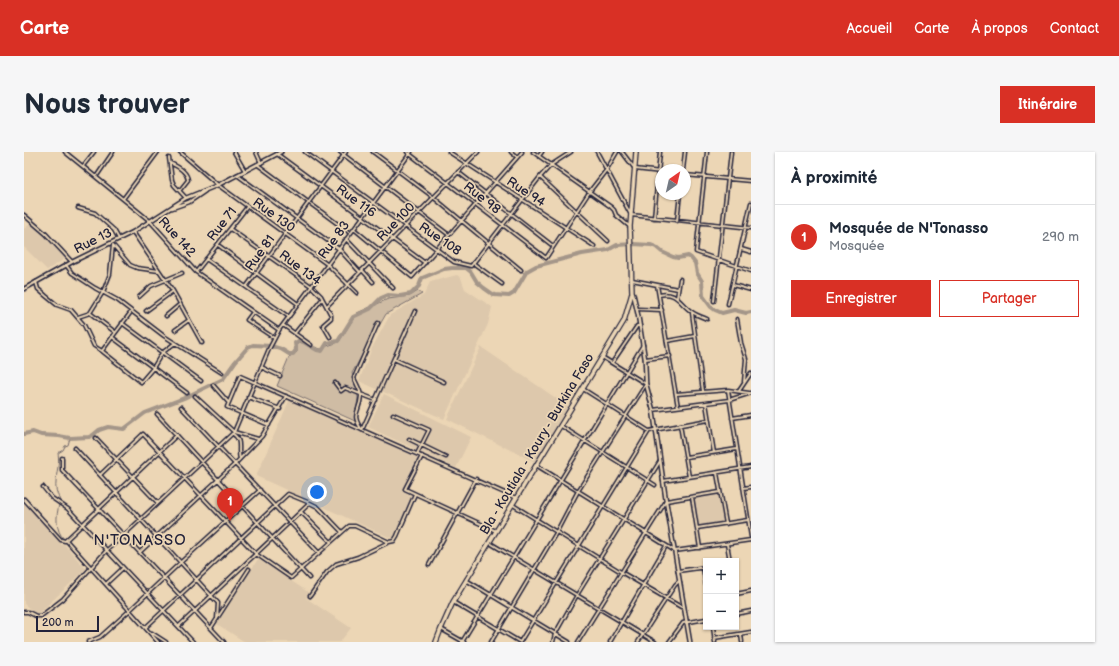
<!DOCTYPE html>
<html lang="fr">
<meta charset="utf-8">
<style>
body{margin:0;font-family:"Balsamiq Sans",sans-serif;background:#f6f6f7;color:#1f2937}
.controls{position:absolute;right:12px;bottom:12px;display:grid;overflow:hidden;border-radius:0px;box-shadow:0 1px 3px #0004}
.controls button{width:36px;height:36px;display:grid;place-items:center;padding:0;border:0;border-bottom:1px solid #e0e1e3;background:#fff;color:#1f2937;font:20px sans-serif}
.compass{position:absolute;left:631px;top:12px;width:36px;height:36px;border-radius:50%;background:#fff;box-shadow:0 1px 3px #0004;rotate:34deg}
.scale{position:absolute;left:12px;bottom:10px;width:63px;box-sizing:border-box;padding-left:4px;border:2px solid #22223b;border-top:0;font-size:11px;line-height:14px;white-space:nowrap;color:#22223b;-webkit-text-stroke:3px #ecd6b5;paint-order:stroke}
.you{position:absolute;left:293px;top:340px;width:14px;height:14px;margin:-10px;border:3px solid #fff;border-radius:50%;background:#1a73e8;box-shadow:0 0 0 6px #1a73e833}
.badge{display:grid;place-items:center;width:26px;height:26px;border-radius:50%;background:#d93025;color:#fff;font-size:13px;font-weight:700}
.pin{position:absolute;translate:-50% -33px;filter:drop-shadow(0 1px 2px #0008)}
.pin::after{content:'';position:absolute;top:21px;width:14px;height:12px;background:inherit;clip-path:polygon(0 0,100% 0,50% 100%)}
.list{margin:0;padding:0;list-style:none}
h2{display:flex;justify-content:space-between;align-items:center;height:52px;margin:0;padding:0 16px;font-size:17px}
h2 small{font-size:13px;font-weight:400;color:#747a83}
.list li{display:grid;grid-template-columns:26px 1fr auto;gap:12px;align-items:center;box-sizing:border-box;height:64px;padding:0 16px;border-top:1px solid #e0e1e3}
.list b{display:block;font-size:15px;white-space:nowrap}
.list p{margin:0;font-size:13px;white-space:nowrap;color:#747a83}
.list em{font-size:13px;font-style:normal;color:#747a83}
.actions{display:flex;gap:8px;padding:12px 16px}
.actions a{flex:1;padding:9px 0;border:1px solid #d93025;border-radius:0px;text-align:center;font-size:14px;color:#d93025}
.actions .main{background:#d93025;color:#fff}
.map{position:relative;flex:none;width:727px;height:490px;overflow:hidden;border-radius:0px}
header{display:flex;align-items:center;gap:24px;box-sizing:border-box;height:56px;padding:0 20px;background:#d93025;color:#fff}
header strong{font-size:19px}
nav{display:flex;gap:22px;margin-inline-start:auto;font-size:14px}
.intro{display:flex;align-items:center;justify-content:space-between;box-sizing:border-box;height:96px;padding:0 24px}
h1{margin:0;font-size:28px}
.button{padding:10px 18px;border-radius:0px;background:#d93025;color:#fff;font-size:14px;font-weight:700}
main{display:flex;gap:24px;padding:0 24px}
aside{flex:1;background:#fff;border-radius:0px;box-shadow:0 1px 3px #0004}
.map>svg:first-child{display:block}
.built{fill:#ddc8ac}
.green{fill:#cfbca4;stroke:#786f70}
.lines{fill:none;stroke-linecap:round;stroke-linejoin:round}
.stream{stroke:#70686a;stroke-width:1}
.river{stroke:#a49689;stroke-width:4}
.minor-casing{stroke:#22223b;stroke-width:5}
.tertiary-casing{stroke:#22223b;stroke-width:5.5}
.primary-casing{stroke:#22223b;stroke-width:6}
.minor{stroke:#ecd6b5;stroke-width:2}
.tertiary{stroke:#ecd6b5;stroke-width:2.5}
.primary{stroke:#ecd6b5;stroke-width:3.5}
.labels{text-anchor:middle;dominant-baseline:central;stroke-width:3.5;stroke-linejoin:round;paint-order:stroke}
.street-label{font-size:13px;fill:#22223b;stroke:#ecd6b5}
.quarter-label{font-size:15px;letter-spacing:1px;fill:#22223b;stroke:#ecd6b5}
</style>
<header>
<strong>Carte</strong>
<nav><a>Accueil</a><a>Carte</a><a>À propos</a><a>Contact</a></nav>
</header>
<div class="intro"><h1>Nous trouver</h1><a class="button">Itinéraire</a></div>
<main>
<div class="map">
<svg width="727" height="490" viewBox="0 0 727 490">
<rect width="100%" height="100%" fill="#ecd6b5"/>
<filter id="ink" filterUnits="userSpaceOnUse"><feTurbulence type="fractalNoise" baseFrequency=".025" numOctaves="2"/><feDisplacementMap in="SourceGraphic" scale="8" xChannelSelector="R" yChannelSelector="G"/><feConvolveMatrix kernelMatrix="1 2 1 2 8 2 1 2 1" color-interpolation-filters="sRGB"/></filter>
<g filter="url(#ink)">
<!-- built -->
<path class="built" d="M 7,71 L 42,106 L 23,118 L 0,95 L 0,77 Z
M 433,123 L 437,126 L 441,137 L 468,155 L 464,172 L 420,267 L 335,229 L 348,196 L 366,163 L 400,143 L 406,130 Z
M 457,195 L 545,255 L 511,310 L 423,267 Z
M 360,242 L 447,285 L 432,316 L 344,275 Z
M 266,247 L 395,304 L 379,339 L 388,344 L 369,387 L 232,324 Z
M 695,342 L 699,371 L 674,375 L 669,346 Z
M 0,350 L 19,369 L 38,393 L 40,392 L 62,417 L 13,463 L 0,452 Z
M 234,407 L 284,440 L 282,446 L 327,476 L 316,490 L 221,490 L 193,472 Z"/>
<!-- green -->
<path class="green" d="M 394,139 L 398,142 L 362,162 L 328,221 L 334,245 L 331,269 L 253,234 L 265,205 L 273,200 L 273,192 L 275,190 L 297,197 L 303,194 L 315,190 L 333,161 L 364,147 L 386,144 Z"/>
<g class="lines">
<!-- stream -->
<path class="stream" d="M 346,0 L 397,37
M 434,67 L 479,105
M 497,119 L 501,122
M 36,349 C 34,343 31,338 32,331 C 32,320 36,312 34,301 L 39,298 L 41,294 L 44,293 L 46,286
M 35,353 C 32,364 31,378 40,387
M 42,390 L 64,416 L 75,426
M 82,434 L 88,440
M 132,486 L 135,490"/>
<!-- river -->
<path class="river" d="M 0,282 L 9,280 L 17,283 L 35,284 L 46,286 L 65,285 L 69,283 L 75,278 L 84,275 L 100,277 L 121,261 L 160,246 L 199,227 L 211,210 L 224,195 L 229,193 L 247,194 L 257,197 L 265,202 L 269,202 L 272,198 L 271,191 L 276,188 L 293,198 L 298,199 L 303,191 L 314,189 L 329,165 L 346,157 L 357,146 L 364,143 L 376,144 L 387,142 L 395,134 L 398,126 L 420,117 L 428,116 L 442,116 L 447,120 L 453,130 L 460,136 L 470,143 L 485,144 L 490,141 L 503,119 L 512,114 L 558,102 L 584,98 L 593,93 L 609,92 L 627,93 L 632,95 L 638,100 L 649,105 L 654,106 L 664,104 L 667,106 L 671,111 L 673,121 L 678,129 L 679,144 L 687,155 L 691,158 L 698,161 L 710,158 L 722,161 L 727,160"/>
<defs>
<path id="minor" d="M 41,0 L 126,69 L 172,120 L 255,178
M 156,0 L 194,33 L 304,113 L 333,141
M 210,0 L 221,19
M 232,0 L 237,11
M 281,0 L 430,110 L 447,114 L 516,25 L 527,13 L 547,0
M 316,0 L 425,83
M 349,0 L 409,45 L 497,118
M 383,0 L 522,106 L 566,39 L 583,17 L 593,0
M 425,0 L 570,94
M 487,0 L 493,5
M 509,0 L 587,55 L 590,58 L 592,63 L 605,74
M 573,0 L 607,63 L 727,76
M 598,0 L 611,17 L 637,20
M 683,0 L 672,100 L 727,119
M 253,2 L 401,111
M 515,4 L 518,0
M 145,6 L 148,28 L 150,33 L 162,46
M 146,11 C 153,14 163,20 164,28 L 156,38
M 234,13 L 326,81
M 59,14 L 70,0
M 659,18 L 661,0
M 434,20 L 529,94
M 213,23 L 315,97 L 336,120
M 661,23 L 727,29
M 72,25 L 89,0
M 516,25 L 584,89
M 99,47 L 134,0
M 54,56 L 71,61 L 90,78 L 95,87
M 0,63 L 22,82 L 48,110
M 630,66 L 636,0
M 653,69 L 656,42
M 206,77 L 287,134 L 297,144 L 307,163 L 307,166 L 299,173 L 306,185
M 330,77 L 388,125 L 498,0
M 109,80 L 149,139 L 178,191
M 322,87 L 369,136
M 89,93 L 86,122 L 79,140 L 66,161 L 91,180
M 89,93 L 106,113 L 113,116 L 135,119
M 194,93 L 274,152
M 717,97 L 727,100
M 182,107 L 265,165
M 449,111 L 478,132
M 42,113 L 48,121 L 71,136 L 93,148 L 140,184 L 198,221
M 338,118 L 349,130
M 172,120 L 223,55
M 608,128 L 654,137
M 12,130 L 14,137 L 22,144 L 33,153 L 47,158 L 60,173 L 70,194 L 78,199 L 117,230 L 129,216 L 138,201 L 151,191
M 633,133 L 654,255
M 709,133 L 727,138
M 222,135 L 322,0
M 635,143 C 653,139 655,151 668,160 C 672,163 678,165 683,167
M 115,145 L 127,134 L 158,121
M 653,146 L 656,127
M 690,149 L 707,0
M 704,152 L 727,51
M 303,154 L 454,0
M 613,157 L 638,158
M 122,159 L 149,139
M 229,160 L 223,168 L 250,186
M 668,161 L 679,239
M 142,164 L 155,153
M 54,165 L 66,161
M 713,167 L 717,191 L 722,207 L 720,230
M 98,171 L 177,229
M 354,171 L 330,226 C 332,231 337,239 337,244 C 336,261 326,261 338,278 L 391,159
M 259,173 L 287,193
M 151,178 L 165,168
M 271,181 L 298,147
M 88,185 L 163,241
M 643,189 L 671,184
M 78,199 L 107,160
M 370,207 L 420,230
M 621,207 L 646,204
M 588,211 L 613,174 L 616,174
M 237,215 L 256,224
M 311,231 L 317,239 L 321,236 L 352,248
M 189,233 L 204,250
M 559,237 L 625,279 L 684,268
M 704,238 L 727,385
M 715,239 L 727,221
M 652,242 L 704,238 L 725,241
M 171,244 L 210,280 L 234,287
M 224,245 L 256,257
M 682,251 L 690,301
M 157,255 L 295,401
M 629,258 L 705,248 L 727,241
M 133,262 L 285,426
M 369,262 L 405,278 L 393,302
M 708,266 L 727,263
M 245,273 L 203,255 L 216,224 L 492,346
M 656,273 L 665,325
M 537,274 L 631,333
M 209,282 C 219,288 213,298 216,307
M 72,286 L 134,351
M 385,287 L 422,305
M 51,296 L 194,451 L 193,467
M 398,304 L 381,337 L 472,379
M 662,305 L 713,297
M 38,306 L 38,318 L 200,490
M 512,313 L 651,399 L 727,388
M 693,321 L 702,372
M 76,323 L 119,282 L 232,402 L 267,426 L 325,374 L 331,374 L 365,390 L 370,389 L 373,384 L 391,342
M 639,329 L 727,315
M 19,335 L 28,346 L 44,357 L 169,490
M 719,336 L 727,335
M 668,345 L 676,396
M 0,347 L 37,388 L 41,389 L 153,283
M 489,353 L 597,420 L 657,455 L 660,455
M 277,360 L 307,390
M 673,376 L 724,368
M 42,388 L 134,490
M 466,391 L 631,490
M 703,392 L 706,409
M 116,400 L 211,312 L 238,284 L 262,244
M 405,413 L 452,327
M 679,415 L 682,433
M 654,419 L 682,415
M 442,428 L 545,490
M 83,431 L 99,416
M 712,442 L 727,439
M 286,444 L 303,420 L 312,412 L 334,405 L 365,390
M 429,450 L 496,490
M 0,460 L 4,460 L 12,464 L 17,464 L 39,447 L 83,398 L 100,383 L 210,280 L 245,197 L 255,178 L 387,0
M 712,462 L 727,459
M 155,474 L 286,351 L 294,355 L 318,380
M 122,475 L 264,342 L 286,351
M 689,475 L 691,490
M 187,476 L 225,417
M 417,477 L 440,490
M 128,481 L 142,490
M 717,482 L 718,490
M 690,486 L 727,480
M 64,490 L 76,485 L 106,458 L 157,410 L 236,338
M 438,490 L 619,193
M 467,490 L 532,381 L 554,339 L 622,232 L 578,205
M 496,490 L 625,279
M 529,490 L 531,482 L 553,443 L 636,309
M 554,490 L 642,349 L 696,340
M 586,490 L 642,394
M 614,490 L 651,433 L 655,429
M 645,490 L 659,471 L 682,467"/>
<path id="tertiary" d="M 148,56 L 165,50 L 181,39
M 0,137 L 48,110 L 109,80 L 162,46 L 194,33 L 257,0
M 609,141 L 614,163 L 621,207 L 622,232 L 629,258 L 642,349 L 666,490"/>
<path id="primary" d="M 412,490 L 417,477 L 429,450 L 600,169 L 608,141 L 606,74 L 612,0"/>
</defs>
<!-- minor casing -->
<use href="#minor" class="minor-casing"/>
<!-- tertiary casing -->
<use href="#tertiary" class="tertiary-casing"/>
<!-- primary casing -->
<use href="#primary" class="primary-casing"/>
<!-- minor -->
<use href="#minor" class="minor"/>
<!-- tertiary -->
<use href="#tertiary" class="tertiary"/>
<!-- primary -->
<use href="#primary" class="primary"/>
</g>
</g>
<g class="labels">
<!-- street labels -->
<g class="street-label">
<text transform="translate(502 40) rotate(33)">Rue 94</text>
<text transform="translate(458 46) rotate(38)">Rue 98</text>
<text transform="translate(332 49) rotate(36)">Rue 116</text>
<text transform="translate(250 63) rotate(36)">Rue 130</text>
<text transform="translate(372 70) rotate(-46)">Rue 100</text>
<text transform="translate(198 72) rotate(-52)">Rue 71</text>
<text transform="translate(153 85) rotate(48)">Rue 142</text>
<text transform="translate(416 87) rotate(34)">Rue 108</text>
<text transform="translate(310 88) rotate(-54)">Rue 83</text>
<text transform="translate(69 89) rotate(-27)">Rue 13</text>
<text transform="translate(236 101) rotate(-54)">Rue 81</text>
<text transform="translate(276 116) rotate(37)">Rue 134</text>
<text transform="translate(513 292) rotate(-59)">Bla - Koutiala - Koury - Burkina Faso</text>
</g>
<!-- quarter labels -->
<g class="quarter-label">
<text x="116" y="388">N'TONASSO</text>
</g>
</g>
</svg>
<div class="controls">
<button>+</button>
<button>−</button>
</div>
<svg class="compass" viewBox="-18 -18 36 36"><path d="M0-13l5 13h-10z" fill="#e53935"/><path d="M0 13l5-13h-10z" fill="#747a83"/></svg>
<div class="scale">200 m</div>
<div class="you"></div>
<div class="pin badge" style="left:206px;top:369px">1</div>
</div>
<aside>
<h2>À proximité<small></small></h2>
<ul class="list">
<li><span class="badge">1</span><div><b>Mosquée de N'Tonasso</b><p>Mosquée</p></div><em>290 m</em></li>
</ul>
<div class="actions"><a class="main">Enregistrer</a><a>Partager</a></div>
</aside>
</main>
